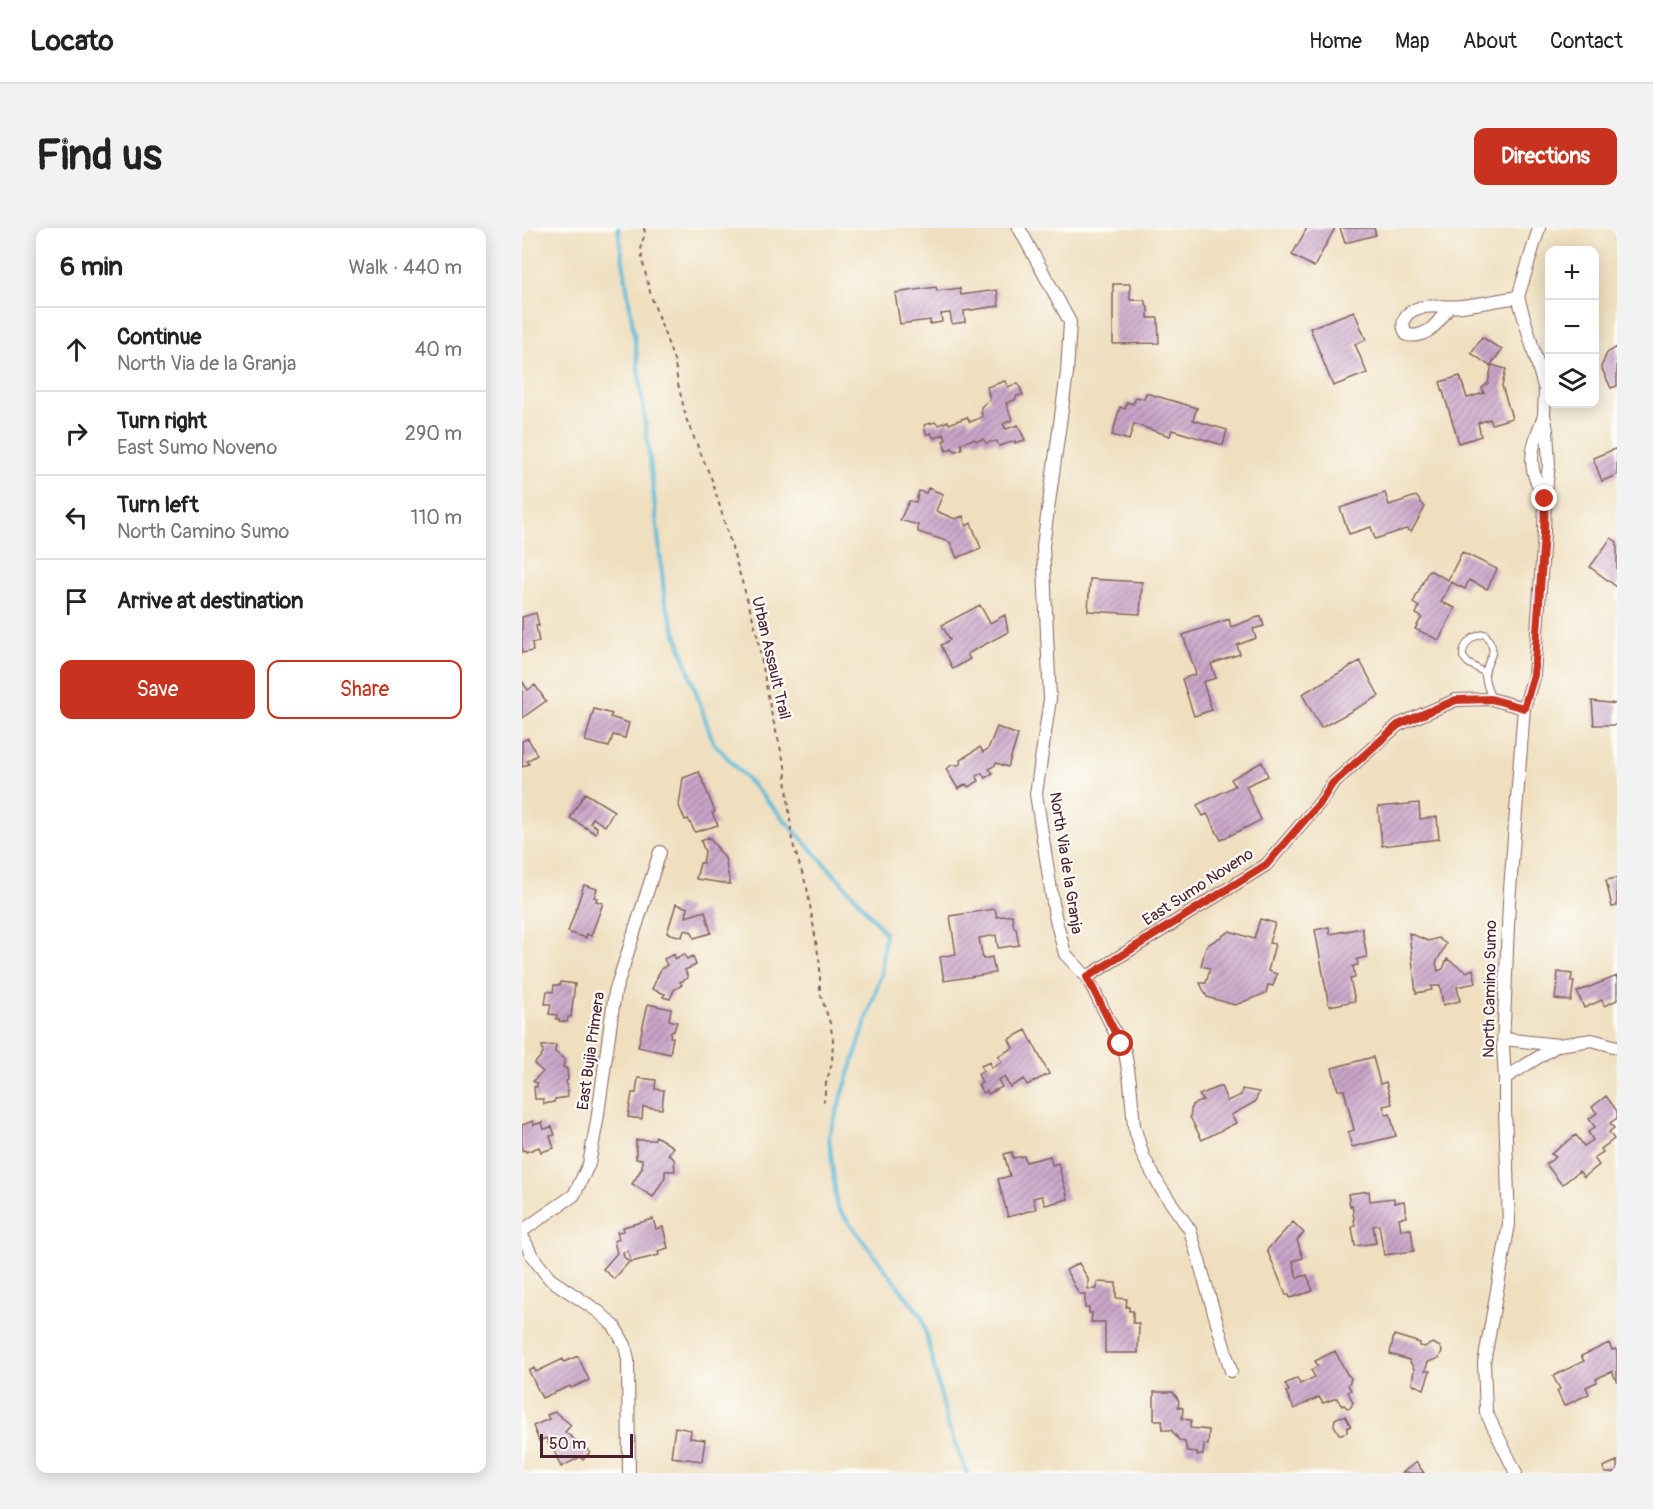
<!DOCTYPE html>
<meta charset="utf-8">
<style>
body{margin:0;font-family:Pangolin,sans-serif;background:#f2f2f2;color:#222}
.controls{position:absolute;right:18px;top:18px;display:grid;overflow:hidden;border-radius:12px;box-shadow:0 3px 15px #0003}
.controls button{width:54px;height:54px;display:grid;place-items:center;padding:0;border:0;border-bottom:2px solid #e0e0e0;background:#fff;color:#222;font:30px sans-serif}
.scale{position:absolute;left:18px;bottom:15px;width:93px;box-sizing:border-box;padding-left:6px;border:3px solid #4a1f2b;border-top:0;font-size:16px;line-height:21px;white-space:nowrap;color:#4a1f2b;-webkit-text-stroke:4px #fdfcf7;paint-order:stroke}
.stop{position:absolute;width:18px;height:18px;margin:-14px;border:4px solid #c8321e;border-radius:50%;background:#fff}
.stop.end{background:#c8321e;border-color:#fff;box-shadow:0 2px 6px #0008}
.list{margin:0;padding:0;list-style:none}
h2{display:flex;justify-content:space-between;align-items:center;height:78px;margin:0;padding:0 24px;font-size:26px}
h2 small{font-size:20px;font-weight:400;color:#767676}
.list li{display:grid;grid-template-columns:39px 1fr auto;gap:18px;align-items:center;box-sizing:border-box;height:84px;padding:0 24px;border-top:2px solid #e0e0e0}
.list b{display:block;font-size:22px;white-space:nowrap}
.list p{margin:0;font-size:20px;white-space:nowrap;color:#767676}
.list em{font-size:20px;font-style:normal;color:#767676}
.actions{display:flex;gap:12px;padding:18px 24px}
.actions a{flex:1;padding:14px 0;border:2px solid #c8321e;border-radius:12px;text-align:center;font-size:21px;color:#c8321e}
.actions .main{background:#c8321e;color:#fff}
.icon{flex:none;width:33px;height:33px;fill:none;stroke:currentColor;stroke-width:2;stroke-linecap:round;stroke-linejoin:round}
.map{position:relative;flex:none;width:1095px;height:1245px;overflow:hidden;border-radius:12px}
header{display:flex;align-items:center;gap:36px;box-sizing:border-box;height:84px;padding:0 30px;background:#fff;border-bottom:2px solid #e0e0e0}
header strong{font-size:28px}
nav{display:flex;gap:33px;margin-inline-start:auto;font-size:21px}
.intro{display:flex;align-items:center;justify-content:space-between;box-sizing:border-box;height:144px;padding:0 36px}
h1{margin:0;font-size:42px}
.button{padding:15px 27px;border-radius:12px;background:#c8321e;color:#fff;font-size:21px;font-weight:700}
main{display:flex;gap:36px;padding:0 36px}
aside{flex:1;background:#fff;border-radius:12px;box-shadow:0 3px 15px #0003}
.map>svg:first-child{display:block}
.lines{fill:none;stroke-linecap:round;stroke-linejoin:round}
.stream{stroke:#5abad8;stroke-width:4}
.building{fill:url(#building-hatch)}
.service-casing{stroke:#84625f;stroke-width:8}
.minor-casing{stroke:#84625f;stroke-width:14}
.path{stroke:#84625f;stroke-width:2;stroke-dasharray:4.5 4.5;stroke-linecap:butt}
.service{stroke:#fff;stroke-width:6}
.minor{stroke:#fff;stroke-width:12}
.route{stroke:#c8321e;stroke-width:8}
.labels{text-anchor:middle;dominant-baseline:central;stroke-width:4.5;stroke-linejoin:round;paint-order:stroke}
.street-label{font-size:16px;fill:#4a1f2b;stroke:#fdfcf7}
</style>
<header>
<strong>Locato</strong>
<nav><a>Home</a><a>Map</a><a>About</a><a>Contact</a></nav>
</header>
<div class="intro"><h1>Find us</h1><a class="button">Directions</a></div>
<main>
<aside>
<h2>6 min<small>Walk · 440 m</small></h2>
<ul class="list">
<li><svg class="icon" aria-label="ahead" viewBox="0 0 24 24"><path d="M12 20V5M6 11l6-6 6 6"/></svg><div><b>Continue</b><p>North Via de la Granja</p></div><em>40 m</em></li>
<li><svg class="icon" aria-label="right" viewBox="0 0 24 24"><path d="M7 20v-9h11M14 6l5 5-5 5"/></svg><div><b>Turn right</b><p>East Sumo Noveno</p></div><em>290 m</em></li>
<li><svg class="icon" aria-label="left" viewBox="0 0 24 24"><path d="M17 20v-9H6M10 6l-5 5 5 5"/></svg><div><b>Turn left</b><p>North Camino Sumo</p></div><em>110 m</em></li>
<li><svg class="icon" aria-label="arrive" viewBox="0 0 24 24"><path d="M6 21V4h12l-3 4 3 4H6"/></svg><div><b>Arrive at destination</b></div></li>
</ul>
<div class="actions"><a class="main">Save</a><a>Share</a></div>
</aside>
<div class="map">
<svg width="1095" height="1245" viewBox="0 0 1095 1245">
<defs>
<pattern id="building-hatch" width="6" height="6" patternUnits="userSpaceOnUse" patternTransform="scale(1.5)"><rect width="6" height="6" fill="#c9a4c8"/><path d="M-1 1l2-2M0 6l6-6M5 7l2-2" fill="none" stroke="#a585a3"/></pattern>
</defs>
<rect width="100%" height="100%" fill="#fdfcf7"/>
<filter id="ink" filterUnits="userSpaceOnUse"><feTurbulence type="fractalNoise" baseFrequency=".0167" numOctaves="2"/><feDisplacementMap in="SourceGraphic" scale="12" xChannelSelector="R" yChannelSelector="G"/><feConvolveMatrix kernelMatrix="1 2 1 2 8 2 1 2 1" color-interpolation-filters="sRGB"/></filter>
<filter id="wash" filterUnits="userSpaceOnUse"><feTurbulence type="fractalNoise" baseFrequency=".008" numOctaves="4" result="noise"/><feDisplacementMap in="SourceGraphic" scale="24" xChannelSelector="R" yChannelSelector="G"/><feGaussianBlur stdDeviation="1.35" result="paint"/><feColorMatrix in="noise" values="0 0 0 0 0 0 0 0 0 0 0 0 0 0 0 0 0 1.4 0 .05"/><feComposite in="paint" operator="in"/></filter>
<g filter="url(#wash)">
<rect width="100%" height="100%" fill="#efdfbf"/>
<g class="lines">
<!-- stream -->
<path class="stream" d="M 96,0 L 112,106 L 129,241 L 143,373 L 191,514 L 334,670 L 363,705 L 359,747 L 307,908 L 315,979 L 400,1089 L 426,1197 L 445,1245"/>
</g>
<g id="blocks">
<!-- building -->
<path class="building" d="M 785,0 L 813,0 L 792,39 L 770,27 Z
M 818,0 L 852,0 L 854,7 L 823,15 Z
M 591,56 L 608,56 L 608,72 L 622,72 L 626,80 L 626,90 L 636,90 L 637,115 L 591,116 Z
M 414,59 L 415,63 L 438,60 L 439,67 L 475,62 L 477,78 L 442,83 L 443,94 L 430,96 L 428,85 L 419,86 L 420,94 L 408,96 L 408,92 L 378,96 L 373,65 Z
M 832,83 L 844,112 L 833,116 L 845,145 L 811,158 L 788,100 Z
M 960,109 L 980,122 L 968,138 L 949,125 Z
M 1095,119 L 1095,158 L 1089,160 L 1079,139 L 1085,125 Z
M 970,137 L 984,141 L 980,158 L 990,190 L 970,196 L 968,191 L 956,195 L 959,208 L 937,215 L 918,154 L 938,148 L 945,170 L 962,165 L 960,160 L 966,155 Z
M 483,153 L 486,159 L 496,155 L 501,167 L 495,168 L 493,172 L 484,175 L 490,192 L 481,196 L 484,201 L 496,197 L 503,212 L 493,215 L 493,213 L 477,218 L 475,213 L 464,215 L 461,211 L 454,213 L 452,211 L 439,215 L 440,221 L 433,223 L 430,220 L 424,223 L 421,213 L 424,212 L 422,206 L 412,210 L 409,205 L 404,206 L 402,197 L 413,194 L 416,197 L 426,193 L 427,196 L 445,189 L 448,194 L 460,189 L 459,179 L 462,176 L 468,172 L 465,159 Z
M 624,165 L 675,180 L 671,192 L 705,202 L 701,217 L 650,202 L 648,208 L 612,196 L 607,212 L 590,207 L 598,179 L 603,181 L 605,174 L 611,176 L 614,169 L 622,171 Z
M 1095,220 L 1095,247 L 1080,253 L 1071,230 Z
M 406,260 L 421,266 L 414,283 L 433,291 L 441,288 L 444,298 L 449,295 L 459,320 L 435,330 L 428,314 L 396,304 L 396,297 L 378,292 L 387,273 L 394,274 L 397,263 L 404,265 Z
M 863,265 L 867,277 L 894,268 L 903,279 L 889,304 L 884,301 L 853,311 L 849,299 L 827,306 L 818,280 Z
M 1089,310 L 1095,314 L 1095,359 L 1068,339 Z
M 940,324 L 975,341 L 965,361 L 947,352 L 943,361 L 929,354 L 919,374 L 933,380 L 917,412 L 893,401 L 900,389 L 894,386 L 897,379 L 891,375 L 907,342 L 926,352 Z
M 568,351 L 620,354 L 618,386 L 566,383 Z
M 458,377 L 468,395 L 483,387 L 486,404 L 445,426 L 448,431 L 431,441 L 419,417 L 428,412 L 420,397 Z
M 14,385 L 17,398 L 14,397 L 17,414 L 10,415 L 11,423 L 0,425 L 0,389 Z
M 739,388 L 742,398 L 731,401 L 734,410 L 715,417 L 718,426 L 689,436 L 694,450 L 681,454 L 690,482 L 672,488 L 660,451 L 674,446 L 661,407 L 707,391 L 709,399 Z
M 838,433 L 857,468 L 799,500 L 780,466 Z
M 0,453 L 6,462 L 13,457 L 24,473 L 0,490 Z
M 1070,473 L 1095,476 L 1095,497 L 1072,497 Z
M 72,481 L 90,486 L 88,489 L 107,495 L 103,510 L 91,507 L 87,519 L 63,513 Z
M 475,499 L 496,507 L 486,539 L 474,535 L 473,537 L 467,541 L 471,545 L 463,550 L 460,545 L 454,548 L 457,553 L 446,559 L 444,556 L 436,561 L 424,541 L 430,537 L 436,537 L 439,535 L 438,532 L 458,519 L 461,524 L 466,521 Z
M 6,510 L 15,527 L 5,533 L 7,536 L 0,539 L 0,513 Z
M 740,534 L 746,548 L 724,558 L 739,592 L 699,612 L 685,586 L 681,588 L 675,577 L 713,558 L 709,551 Z
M 177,544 L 193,584 L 190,585 L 196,597 L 173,604 L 166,591 L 163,592 L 157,578 L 161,550 Z
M 63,565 L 92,583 L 83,598 L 71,590 L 68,595 L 75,599 L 74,606 L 48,590 Z
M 897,575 L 898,591 L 915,589 L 917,611 L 860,618 L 856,579 Z
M 187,609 L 203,630 L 208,656 L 174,651 L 178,635 L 181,635 L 183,624 L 179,613 Z
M 1095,650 L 1095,678 L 1090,679 L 1084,652 Z
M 62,657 L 75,661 L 72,669 L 75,670 L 74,673 L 81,675 L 69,708 L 65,706 L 64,710 L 46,704 Z
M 154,676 L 166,680 L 164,689 L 183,683 L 189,705 L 172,710 L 170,704 L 162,702 L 160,709 L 145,705 Z
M 473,681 L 475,689 L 490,687 L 492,700 L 494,700 L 497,717 L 476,720 L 474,707 L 457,710 L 461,731 L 470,729 L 473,745 L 422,753 L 418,729 L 434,726 L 428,688 Z
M 738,691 L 753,695 L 747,715 L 753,716 L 746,743 L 755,746 L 751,758 L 746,757 L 744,765 L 713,777 L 685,769 L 678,755 L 684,755 L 688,740 L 679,738 L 684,718 L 708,703 L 732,711 Z
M 807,699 L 808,706 L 840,700 L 845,729 L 835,731 L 836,737 L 831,738 L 833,750 L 828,751 L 833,773 L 807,778 L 793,702 Z
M 887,705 L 906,713 L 916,710 L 924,716 L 914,735 L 916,743 L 921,741 L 925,731 L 944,744 L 951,741 L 954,755 L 935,759 L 938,773 L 921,777 L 918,758 L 909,758 L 910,762 L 894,765 Z
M 152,726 L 153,731 L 162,726 L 165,731 L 171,728 L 174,737 L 163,742 L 166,750 L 158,754 L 160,757 L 152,762 L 148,771 L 141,769 L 143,766 L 130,761 L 139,741 L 145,737 L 142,731 Z
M 1036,744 L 1050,746 L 1049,753 L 1052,753 L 1049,773 L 1033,771 Z
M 1095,748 L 1095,772 L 1082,778 L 1080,772 L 1062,780 L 1055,764 Z
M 39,754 L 53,756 L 49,789 L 46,789 L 45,794 L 37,793 L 37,791 L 34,791 L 35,787 L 27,786 L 29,776 L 23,776 L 25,763 L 31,764 L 32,757 L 38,757 Z
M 126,776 L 149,781 L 147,792 L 155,794 L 152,803 L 149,803 L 148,809 L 151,809 L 148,826 L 116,819 Z
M 504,802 L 527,846 L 505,857 L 502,851 L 488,859 L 482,849 L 476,852 L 480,859 L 466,866 L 465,863 L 461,865 L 456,857 L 460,855 L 456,846 L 461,843 L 459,838 L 468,834 L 469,840 L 480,834 L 476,828 L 491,820 L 487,811 Z
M 34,817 L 33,824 L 43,832 L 41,839 L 45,841 L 46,852 L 44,853 L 46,869 L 33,871 L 32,874 L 22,876 L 21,871 L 13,871 L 12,859 L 15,859 L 15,855 L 11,853 L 21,844 L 12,836 L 21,826 L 20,818 Z
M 851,829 L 858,856 L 864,854 L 870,876 L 861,878 L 864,887 L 868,886 L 874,908 L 830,919 L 826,904 L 832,902 L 822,862 L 816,862 L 810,840 Z
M 116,850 L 134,852 L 133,861 L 142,862 L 140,881 L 121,879 L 120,891 L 106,889 L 110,865 L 114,865 Z
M 699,858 L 705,873 L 719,867 L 720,861 L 737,864 L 733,874 L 709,887 L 714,895 L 680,912 L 668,889 L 670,877 L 681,872 L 677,867 Z
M 1084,868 L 1095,883 L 1095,890 L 1088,895 L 1092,900 L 1087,904 L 1092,911 L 1079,921 L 1081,924 L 1072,930 L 1077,937 L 1062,949 L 1057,943 L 1040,957 L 1024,936 L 1034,929 L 1029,926 L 1054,907 L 1062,918 L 1071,912 L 1066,904 L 1073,899 L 1067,891 L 1075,885 L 1070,879 Z
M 11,893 L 12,897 L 20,894 L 22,901 L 30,899 L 33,907 L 28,908 L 32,920 L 19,924 L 17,919 L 4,924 L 3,922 L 0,923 L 0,897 Z
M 134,908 L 151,919 L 146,927 L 152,931 L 153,943 L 143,943 L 143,949 L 131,969 L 110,956 L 120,940 L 120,931 L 114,931 L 114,912 L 132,912 Z
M 490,924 L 491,930 L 502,928 L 504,934 L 528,928 L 530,937 L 536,935 L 546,971 L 523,977 L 520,968 L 511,970 L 514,981 L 486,989 L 476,951 L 488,948 L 482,926 Z
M 847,963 L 848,973 L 872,970 L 872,975 L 882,973 L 884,989 L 877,990 L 879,1002 L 889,1001 L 892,1023 L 862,1027 L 857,997 L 851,998 L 854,1015 L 833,1018 L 830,999 L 833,998 L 830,977 L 828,978 L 826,966 Z
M 131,991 L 134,1001 L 141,999 L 146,1020 L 136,1023 L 137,1027 L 109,1034 L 106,1023 L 101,1024 L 102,1029 L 107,1034 L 92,1051 L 81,1041 L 95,1025 L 92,1013 L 97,1011 L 95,1004 L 102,1003 L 101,999 Z
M 771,994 L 782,1005 L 775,1012 L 781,1030 L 771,1033 L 775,1050 L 785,1047 L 791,1063 L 768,1070 L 767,1067 L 764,1067 L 745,1022 Z
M 557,1035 L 566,1051 L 566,1061 L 575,1061 L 575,1054 L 594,1055 L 594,1070 L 605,1071 L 604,1079 L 607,1079 L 607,1083 L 611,1083 L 611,1095 L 617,1095 L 616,1125 L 583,1125 L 583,1094 L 569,1094 L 570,1085 L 567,1085 L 567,1080 L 563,1080 L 563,1066 L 557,1066 L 544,1042 Z
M 872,1107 L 898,1115 L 897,1118 L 902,1119 L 911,1115 L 918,1119 L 920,1123 L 917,1130 L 906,1134 L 903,1143 L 908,1143 L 902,1161 L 890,1156 L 892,1141 L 887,1132 L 868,1126 Z
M 1087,1115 L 1090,1122 L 1093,1121 L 1095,1124 L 1095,1154 L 1090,1143 L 1074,1151 L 1075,1154 L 1064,1159 L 1067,1166 L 1042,1178 L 1035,1163 L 1038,1161 L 1031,1148 L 1062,1133 L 1059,1128 Z
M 813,1123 L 825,1146 L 829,1150 L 828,1154 L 826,1157 L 829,1162 L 826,1164 L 831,1174 L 829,1179 L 825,1180 L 822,1177 L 820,1178 L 815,1170 L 801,1175 L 797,1169 L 772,1181 L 764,1164 L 767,1163 L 763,1156 L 775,1150 L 778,1156 L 793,1149 L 789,1142 L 796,1138 L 793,1133 Z
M 56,1128 L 67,1152 L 49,1160 L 48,1158 L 20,1170 L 7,1143 L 12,1140 L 14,1144 L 41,1131 L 42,1134 Z
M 632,1164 L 651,1164 L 657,1173 L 656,1179 L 661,1180 L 660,1191 L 669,1192 L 668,1200 L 687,1202 L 686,1217 L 682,1216 L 681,1227 L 675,1227 L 675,1224 L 665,1223 L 663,1214 L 658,1213 L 649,1202 L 641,1202 L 640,1192 L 632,1192 Z
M 33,1184 L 49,1197 L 43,1204 L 68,1224 L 61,1232 L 58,1229 L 39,1239 L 30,1218 L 28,1219 L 24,1210 L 17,1213 L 11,1198 L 27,1191 L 25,1187 Z
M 819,1188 L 820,1189 L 823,1188 L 829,1198 L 825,1200 L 825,1204 L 819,1206 L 817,1206 L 812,1197 L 813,1191 Z
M 153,1199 L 169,1202 L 168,1210 L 183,1212 L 180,1233 L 149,1229 Z
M 1095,1233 L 1095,1245 L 1083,1245 L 1081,1239 Z
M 894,1234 L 902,1245 L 880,1245 Z"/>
</g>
</g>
<g filter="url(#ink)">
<use href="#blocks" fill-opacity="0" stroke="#84625f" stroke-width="1.5"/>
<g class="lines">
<defs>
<path id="service" d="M 963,445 L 946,435 L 941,429 C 940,416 951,407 963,406 C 979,428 965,426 963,447 C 963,454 967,463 969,470"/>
<path id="minor" d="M 497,0 L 548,94 L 545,145 L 521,318 L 528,471 L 514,566 L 533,688 L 543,726 L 565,749 L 603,824 L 608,854 L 612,898 L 621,928 L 638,959 L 668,1002 L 709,1143
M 927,79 C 917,94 905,111 885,107 C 877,94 883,84 897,80 C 910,76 926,80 940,78 C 958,76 977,72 996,69
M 1022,269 C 1019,261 1014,254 1012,246 C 1006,226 1015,206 1022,188
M 565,749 L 744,637 L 800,572 L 810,556 L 876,497 L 934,472 L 969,471 L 1002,480
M 982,811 L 1036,817 L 983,850
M 1036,817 L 1070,812 L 1095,819
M 0,1003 L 52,967 L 67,936 L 75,893 L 93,764 L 138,624
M 0,1007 L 10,1028 L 28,1051 L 77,1084 L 92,1098 L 103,1117 L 106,1132 L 107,1245
M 994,1245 L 964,1184 L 962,1135 L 987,996 L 983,883 L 983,850 L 981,819 L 987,674 L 1002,480 L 1012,447 L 1022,305 L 1023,271 L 1027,237 L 1025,202 L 1022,187 L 1023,162 L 996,69 L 1017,0"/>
</defs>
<!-- service casing -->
<use href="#service" class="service-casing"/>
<!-- minor casing -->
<use href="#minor" class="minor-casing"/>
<!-- path -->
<path class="path" d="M 122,0 L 123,6 L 119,17 L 120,31 L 129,68 L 153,135 L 156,156 L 165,193 L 190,252 L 234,401 L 249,484 L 263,538 L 270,613 L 285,660 L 298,737 L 298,765 L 308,795 L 311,811 L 310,835 L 304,855 L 302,874"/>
<!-- service -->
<use href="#service" class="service"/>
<!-- minor -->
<use href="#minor" class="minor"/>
</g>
</g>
<g class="lines" filter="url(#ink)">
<!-- route -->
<path class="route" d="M 599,816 L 565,749 L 744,637 L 800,572 L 810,556 L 876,497 L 934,472 L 969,471 L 1002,480 L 1012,447 L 1022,305 L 1023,271"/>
</g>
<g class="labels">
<!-- street labels -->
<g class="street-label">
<text transform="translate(249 430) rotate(77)">Urban Assault Trail</text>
<text transform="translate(544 635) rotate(81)">North Via de la Granja</text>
<text transform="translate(676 659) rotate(-33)">East Sumo Noveno</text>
<text transform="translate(968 761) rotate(-89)">North Camino Sumo</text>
<text transform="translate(69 823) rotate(-82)">East Bujia Primera</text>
</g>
</g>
</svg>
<div class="controls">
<button>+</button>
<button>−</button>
<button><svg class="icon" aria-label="layers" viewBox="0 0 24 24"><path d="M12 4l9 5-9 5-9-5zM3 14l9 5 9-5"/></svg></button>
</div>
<div class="scale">50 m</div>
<div class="stop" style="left:599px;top:816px"></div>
<div class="stop end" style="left:1023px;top:271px"></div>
</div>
</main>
